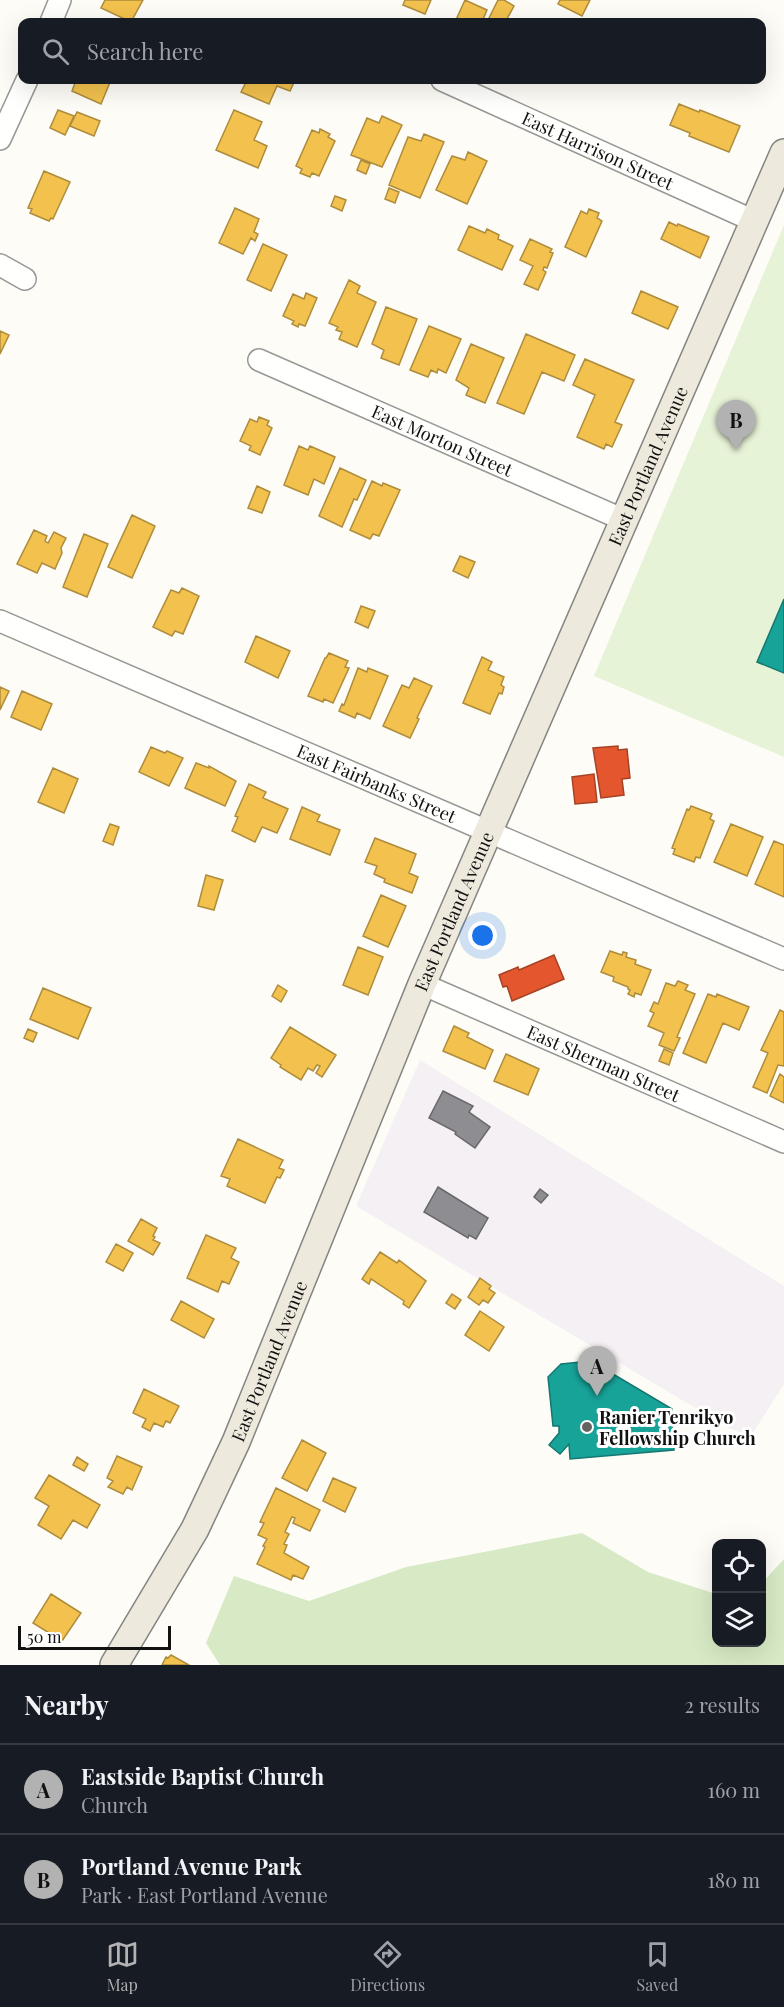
<!DOCTYPE html>
<meta charset="utf-8">
<style>
body{margin:0;font-family:"Playfair Display",serif;background:#20242c;color:#f1f3f6}
.controls{position:absolute;right:18px;bottom:18px;display:grid;overflow:hidden;border-radius:12px;box-shadow:0 6px 24px #0002}
.controls button{width:54px;height:54px;display:grid;place-items:center;padding:0;border:0;border-bottom:2px solid #363941;background:#171b24;color:#f1f3f6;font:30px sans-serif}
.scale{position:absolute;left:18px;bottom:15px;width:153px;box-sizing:border-box;padding-left:6px;border:3px solid #111;border-top:0;font-size:16px;line-height:21px;white-space:nowrap;color:#111;-webkit-text-stroke:4px #fff;paint-order:stroke}
.you{position:absolute;left:483px;top:936px;width:21px;height:21px;margin:-15px;border:4px solid #fff;border-radius:50%;background:#1a73e8;box-shadow:0 0 0 9px #1a73e833}
.badge{display:grid;place-items:center;width:39px;height:39px;border-radius:50%;background:#b2b2b3;color:#111;font-size:20px;font-weight:700}
.pin{position:absolute;translate:-50% -50px;filter:drop-shadow(0 2px 3px #0008)}
.pin::after{content:'';position:absolute;top:32px;width:21px;height:18px;background:inherit;clip-path:polygon(0 0,100% 0,50% 100%)}
.list{margin:0;padding:0;list-style:none}
h2{display:flex;justify-content:space-between;align-items:center;height:78px;margin:0;padding:0 24px;font-size:26px}
h2 small{font-size:20px;font-weight:400;color:#9ea1a6}
.list li{display:grid;grid-template-columns:39px 1fr auto;gap:18px;align-items:center;box-sizing:border-box;height:90px;padding:0 24px;border-top:2px solid #363941}
.list b{display:block;font-size:22px;white-space:nowrap}
.list p{margin:0;font-size:20px;white-space:nowrap;color:#9ea1a6}
.list em{font-size:20px;font-style:normal;color:#9ea1a6}
.icon{flex:none;width:33px;height:33px;fill:none;stroke:currentColor;stroke-width:2;stroke-linecap:round;stroke-linejoin:round}
.map{position:relative;flex:none;width:784px;height:1665px;overflow:hidden}
.search{position:absolute;background:#171b24;box-shadow:0 6px 24px #0002;left:18px;right:18px;top:18px;height:66px;display:flex;align-items:center;gap:15px;box-sizing:border-box;padding:0 21px;border-radius:12px;color:#9ea1a6;font-size:22px}
.sheet{height:258px;background:#171b24}
nav{display:flex;justify-content:space-around;align-items:center;box-sizing:border-box;height:84px;border-top:2px solid #363941;background:#171b24;font-size:16px;color:#9ea1a6}
nav a{display:grid;justify-items:center;gap:3px}
nav .on{color:#b2b2b3}
.map>svg:first-child{display:block}
.industrial{fill:#f5f0f3}
.green{fill:#e7f3d7}
.forest{fill:#d8eac5}
.homes{fill:#f2c14e;stroke:#ae8c3c;stroke-width:1.5}
.shops{fill:#e4572e;stroke:#a54225;stroke-width:1.5}
.public{fill:#17a398;stroke:#157770;stroke-width:1.5}
.industry{fill:#8d8d92;stroke:#68686b;stroke-width:1.5}
.lines{fill:none;stroke-linecap:round;stroke-linejoin:round}
.minor-casing{stroke:#979795;stroke-width:24}
.major-casing{stroke:#858482;stroke-width:30}
.minor{stroke:#fffffe;stroke-width:21}
.major{stroke:#ede9dc;stroke-width:27}
.poi-dot{fill:#646362;stroke:#fff;stroke-width:2}
.labels{text-anchor:middle;dominant-baseline:central;stroke-width:6;stroke-linejoin:round;paint-order:stroke}
.street-label{font-size:18px;fill:#111;stroke:#fff}
.poi-label{font-size:18px;font-weight:bold;fill:#111;stroke:#fff;text-anchor:start}
</style>
<div class="map">
<svg width="784" height="1665" viewBox="0 0 784 1665">
<rect width="100%" height="100%" fill="#fdfcf7"/>
<!-- industrial -->
<path class="industrial" d="M 420,1060 L 784,1286 L 784,1384 L 751,1436 L 729,1428 L 356,1206 Z"/>
<!-- green -->
<path class="green" d="M 784,225 L 784,757 L 594,676 Z"/>
<!-- forest -->
<path class="forest" d="M 582,1533 L 648,1572 L 716,1594 L 716,1642 L 762,1642 L 762,1583 L 784,1559 L 784,1665 L 220,1665 L 206,1643 L 234,1576 L 309,1601 L 406,1567 Z"/>
<!-- homes -->
<path class="homes" d="M 105,0 L 143,0 L 131,22 L 101,8 Z
M 405,0 L 431,0 L 425,14 L 403,5 Z
M 465,0 L 487,10 L 482,22 L 455,22 Z
M 498,0 L 504,0 L 514,6 L 507,19 L 510,21 L 509,22 L 487,22 Z
M 560,0 L 590,0 L 582,16 L 558,4 Z
M 76,80 L 111,80 L 101,104 L 72,91 Z
M 247,80 L 295,80 L 290,91 L 277,86 L 269,104 L 241,92 Z
M 679,104 L 699,112 L 700,110 L 740,126 L 729,152 L 689,136 L 690,133 L 670,125 Z
M 58,110 L 74,116 L 65,135 L 50,128 Z
M 234,110 L 262,122 L 254,140 L 267,146 L 258,168 L 216,150 Z
M 77,112 L 100,121 L 94,136 L 70,126 Z
M 382,116 L 402,125 L 382,167 L 351,155 L 367,118 L 379,123 Z
M 320,129 L 330,134 L 328,137 L 335,141 L 319,176 L 312,173 L 310,177 L 300,173 L 302,169 L 296,166 L 312,130 L 319,133 Z
M 424,134 L 444,142 L 420,198 L 389,185 L 408,137 L 421,141 Z
M 468,152 L 487,161 L 467,204 L 436,190 L 452,156 L 465,160 Z
M 361,160 L 370,164 L 366,174 L 357,170 Z
M 44,171 L 70,182 L 53,219 L 51,218 L 49,221 L 30,213 L 32,209 L 28,208 Z
M 389,188 L 399,192 L 395,203 L 385,199 Z
M 335,196 L 346,200 L 342,211 L 331,206 Z
M 235,208 L 259,219 L 254,232 L 258,234 L 255,241 L 251,238 L 243,254 L 219,243 Z
M 589,209 L 599,213 L 597,218 L 602,221 L 586,257 L 565,247 L 581,211 L 587,214 Z
M 669,222 L 677,226 L 678,224 L 709,237 L 700,258 L 661,239 Z
M 469,226 L 485,233 L 487,229 L 499,235 L 498,239 L 513,246 L 502,270 L 458,250 Z
M 530,239 L 552,249 L 550,252 L 553,253 L 547,268 L 544,267 L 543,270 L 546,272 L 538,290 L 524,284 L 533,266 L 520,260 Z
M 263,244 L 287,255 L 271,291 L 247,280 Z
M 349,280 L 360,286 L 357,293 L 376,302 L 357,347 L 339,339 L 342,332 L 336,330 L 338,327 L 329,323 Z
M 641,291 L 678,307 L 668,329 L 632,313 Z
M 306,293 L 317,298 L 305,326 L 299,324 L 298,327 L 292,324 L 294,321 L 283,316 L 293,294 L 304,299 Z
M 386,307 L 417,319 L 399,365 L 381,358 L 384,350 L 372,344 Z
M 429,326 L 461,339 L 446,373 L 438,369 L 437,373 L 431,370 L 428,377 L 410,370 Z
M 0,331 L 9,335 L 0,354 Z
M 526,334 L 575,355 L 564,381 L 542,372 L 524,414 L 497,403 Z
M 471,344 L 504,358 L 485,403 L 466,395 L 469,388 L 456,380 Z
M 585,359 L 634,380 L 615,422 L 622,425 L 612,447 L 606,444 L 604,449 L 577,437 L 595,395 L 573,385 Z
M 259,417 L 269,421 L 267,425 L 272,428 L 260,455 L 249,450 L 251,446 L 240,441 L 250,419 L 257,422 Z
M 299,446 L 308,450 L 310,446 L 335,457 L 324,484 L 314,479 L 308,495 L 284,485 Z
M 340,468 L 366,480 L 357,500 L 354,499 L 342,527 L 319,516 Z
M 372,481 L 382,486 L 383,483 L 400,490 L 379,536 L 373,534 L 370,539 L 350,530 Z
M 257,486 L 270,492 L 262,513 L 248,508 Z
M 132,515 L 155,526 L 132,578 L 108,567 Z
M 34,530 L 47,536 L 45,541 L 48,543 L 54,532 L 66,538 L 61,548 L 62,553 L 55,569 L 42,563 L 37,573 L 17,564 Z
M 84,534 L 108,544 L 87,597 L 63,587 Z
M 460,556 L 475,562 L 468,578 L 453,571 Z
M 182,588 L 199,596 L 183,634 L 175,631 L 172,636 L 153,627 L 171,590 L 179,593 Z
M 361,606 L 375,611 L 368,628 L 355,622 Z
M 256,636 L 290,651 L 278,678 L 245,662 Z
M 329,653 L 348,661 L 345,667 L 349,668 L 333,703 L 324,699 L 323,702 L 308,696 L 325,658 L 326,658 Z
M 482,657 L 492,662 L 488,670 L 504,677 L 501,685 L 504,687 L 502,694 L 499,693 L 490,714 L 463,703 Z
M 358,668 L 367,672 L 368,668 L 388,676 L 370,719 L 357,713 L 355,718 L 339,711 L 342,704 L 344,705 Z
M 414,678 L 432,686 L 417,718 L 419,719 L 410,738 L 383,726 L 402,685 L 409,688 Z
M 0,687 L 9,691 L 0,710 Z
M 22,691 L 52,704 L 41,730 L 11,717 Z
M 151,747 L 165,753 L 167,751 L 183,758 L 169,786 L 139,772 Z
M 196,763 L 209,768 L 209,766 L 236,781 L 225,806 L 185,788 Z
M 53,768 L 78,779 L 64,813 L 38,802 Z
M 249,784 L 266,792 L 263,798 L 288,809 L 277,833 L 262,827 L 255,842 L 232,831 L 238,817 L 235,816 Z
M 691,806 L 712,814 L 710,819 L 714,821 L 700,858 L 696,857 L 694,862 L 673,854 L 675,849 L 672,848 L 687,809 L 689,810 Z
M 302,807 L 320,815 L 317,821 L 340,830 L 330,855 L 290,839 Z
M 110,824 L 119,827 L 113,845 L 103,841 Z
M 731,824 L 763,837 L 747,876 L 714,862 Z
M 375,838 L 416,854 L 409,873 L 418,877 L 412,893 L 384,882 L 385,879 L 374,874 L 377,866 L 365,862 Z
M 774,841 L 784,845 L 784,897 L 755,884 Z
M 206,875 L 223,880 L 214,910 L 198,906 Z
M 381,895 L 406,906 L 388,947 L 363,936 Z
M 358,947 L 383,957 L 368,995 L 343,985 Z
M 610,951 L 622,955 L 623,952 L 627,953 L 626,957 L 636,960 L 635,964 L 651,970 L 641,995 L 635,993 L 634,997 L 628,994 L 630,990 L 628,989 L 628,987 L 613,981 L 614,977 L 601,972 Z
M 678,981 L 688,985 L 685,990 L 695,994 L 677,1037 L 680,1038 L 674,1051 L 659,1045 L 664,1033 L 648,1026 L 654,1013 L 650,1011 L 654,1002 L 658,1004 L 666,983 L 675,986 Z
M 278,985 L 287,991 L 281,1002 L 272,996 Z
M 43,988 L 91,1008 L 78,1039 L 30,1019 Z
M 708,994 L 716,997 L 717,994 L 749,1007 L 739,1030 L 723,1023 L 706,1063 L 683,1053 Z
M 780,1010 L 784,1012 L 784,1066 L 778,1065 L 767,1093 L 753,1087 L 768,1053 L 761,1050 Z
M 454,1026 L 469,1033 L 467,1037 L 493,1050 L 485,1069 L 443,1051 Z
M 290,1027 L 336,1055 L 322,1077 L 316,1073 L 320,1066 L 317,1065 L 313,1071 L 308,1068 L 301,1080 L 280,1067 L 281,1065 L 271,1058 Z
M 28,1029 L 37,1033 L 33,1042 L 24,1038 Z
M 664,1049 L 673,1053 L 669,1065 L 659,1061 Z
M 506,1054 L 539,1069 L 528,1095 L 494,1081 Z
M 780,1074 L 784,1077 L 784,1103 L 770,1096 Z
M 238,1139 L 283,1160 L 279,1168 L 284,1170 L 280,1178 L 277,1177 L 265,1203 L 227,1186 L 230,1179 L 221,1176 Z
M 141,1219 L 157,1228 L 153,1236 L 155,1237 L 153,1240 L 160,1243 L 153,1255 L 128,1241 Z
M 206,1235 L 236,1248 L 231,1258 L 239,1262 L 229,1284 L 222,1281 L 218,1292 L 187,1278 Z
M 116,1244 L 133,1253 L 123,1271 L 106,1262 Z
M 380,1252 L 397,1263 L 399,1260 L 426,1281 L 409,1308 L 403,1304 L 404,1301 L 371,1279 L 369,1284 L 362,1279 Z
M 480,1278 L 491,1286 L 489,1289 L 495,1293 L 488,1303 L 483,1300 L 479,1305 L 468,1297 Z
M 452,1294 L 461,1300 L 455,1309 L 446,1303 Z
M 181,1301 L 214,1319 L 204,1338 L 171,1320 Z
M 480,1311 L 504,1327 L 489,1351 L 465,1335 Z
M 144,1389 L 179,1406 L 170,1423 L 166,1421 L 163,1427 L 154,1423 L 150,1431 L 142,1427 L 146,1419 L 133,1413 Z
M 302,1440 L 326,1453 L 307,1491 L 282,1478 Z
M 117,1456 L 142,1467 L 132,1490 L 127,1487 L 123,1494 L 108,1487 L 113,1481 L 107,1478 Z
M 77,1457 L 88,1464 L 84,1471 L 73,1465 Z
M 49,1475 L 100,1505 L 87,1528 L 73,1520 L 61,1539 L 38,1525 L 49,1506 L 35,1498 Z
M 333,1478 L 356,1488 L 345,1512 L 323,1501 Z
M 276,1488 L 320,1510 L 310,1531 L 293,1523 L 295,1518 L 292,1517 L 285,1532 L 289,1534 L 284,1544 L 287,1545 L 284,1553 L 309,1567 L 303,1579 L 293,1575 L 291,1580 L 257,1564 L 265,1547 L 263,1546 L 267,1539 L 258,1535 L 264,1523 L 260,1522 Z
M 51,1594 L 81,1613 L 62,1641 L 33,1623 Z
M 171,1655 L 189,1665 L 162,1665 L 166,1657 L 168,1658 Z"/>
<!-- shops -->
<path class="shops" d="M 618,746 L 618,750 L 627,749 L 630,778 L 622,779 L 624,795 L 601,798 L 593,748 Z
M 594,774 L 597,802 L 575,804 L 572,777 Z
M 554,955 L 564,979 L 512,1001 L 507,986 L 503,987 L 499,975 L 518,967 L 519,970 Z"/>
<!-- public -->
<path class="public" d="M 784,599 L 784,673 L 757,662 Z
M 591,1361 L 672,1409 L 674,1450 L 570,1459 L 569,1444 L 560,1454 L 549,1445 L 559,1433 L 559,1426 L 553,1426 L 548,1377 L 561,1364 Z"/>
<!-- industry -->
<path class="industry" d="M 443,1091 L 473,1106 L 469,1112 L 490,1127 L 475,1148 L 455,1134 L 456,1132 L 429,1118 Z
M 438,1187 L 488,1218 L 476,1239 L 469,1235 L 468,1238 L 424,1212 Z
M 540,1189 L 548,1195 L 541,1203 L 534,1197 Z"/>
<g class="lines">
<defs>
<g id="minor">
<path d="M 51,22 L 60,0"/>
<path id="s1" d="M 442,80 L 754,221"/>
<path d="M 0,139 L 27,80"/>
<path d="M 0,265 L 25,279"/>
<path id="s2" d="M 259,360 L 624,520"/>
<path id="s3" d="M 0,621 L 784,959"/>
<path id="s4" d="M 422,984 L 784,1142"/>
</g>
<g id="major">
<path id="s5" d="M 114,1665 L 195,1529 L 236,1442 L 422,984 L 784,153"/>
</g>
</defs>
<!-- minor casing -->
<use href="#minor" class="minor-casing"/>
<!-- major casing -->
<use href="#major" class="major-casing"/>
<!-- minor -->
<use href="#minor" class="minor"/>
<!-- major -->
<use href="#major" class="major"/>
</g>
<!-- markers -->
<circle class="poi-dot" cx="587" cy="1427" r="6"/>
<g class="labels">
<!-- street labels -->
<g class="street-label">
<text stroke="none"><textPath href="#s1" startOffset="171">East Harrison Street</textPath></text>
<text stroke="none"><textPath href="#s2" startOffset="200">East Morton Street</textPath></text>
<text stroke="none"><textPath href="#s5" startOffset="1314">East Portland Avenue</textPath></text>
<text stroke="none"><textPath href="#s3" startOffset="410">East Fairbanks Street</textPath></text>
<text stroke="none"><textPath href="#s5" startOffset="828">East Portland Avenue</textPath></text>
<text stroke="none"><textPath href="#s4" startOffset="198">East Sherman Street</textPath></text>
<text stroke="none"><textPath href="#s5" startOffset="342">East Portland Avenue</textPath></text>
</g>
<!-- poi labels -->
<g class="poi-label">
<text x="599" y="1417">Ranier Tenrikyo<tspan x="599" dy="21">Fellowship Church</tspan></text>
</g>
</g>
</svg>
<div class="controls">
<button><svg class="icon" aria-label="locate" viewBox="0 0 24 24"><circle cx="12" cy="12" r="6"/><path d="M12 2v4M12 18v4M2 12h4M18 12h4"/></svg></button>
<button><svg class="icon" aria-label="layers" viewBox="0 0 24 24"><path d="M12 4l9 5-9 5-9-5zM3 14l9 5 9-5"/></svg></button>
</div>
<div class="scale">50 m</div>
<div class="you"></div>
<div class="pin badge" style="left:597px;top:1396px">A</div>
<div class="pin badge" style="left:736px;top:450px">B</div>
<div class="search"><svg class="icon" aria-label="search" viewBox="0 0 24 24"><circle cx="10" cy="10" r="6"/><path d="M15 15l6 6"/></svg>Search here</div>
</div>
<section class="sheet">
<h2>Nearby<small>2 results</small></h2>
<ul class="list">
<li><span class="badge">A</span><div><b>Eastside Baptist Church</b><p>Church</p></div><em>160 m</em></li>
<li><span class="badge">B</span><div><b>Portland Avenue Park</b><p>Park · East Portland Avenue</p></div><em>180 m</em></li>
</ul>
</section>
<nav>
<a class="on"><svg class="icon" aria-label="map" viewBox="0 0 24 24"><path d="M3 6l6-2 6 2 6-2v14l-6 2-6-2-6 2zM9 4v14M15 6v14"/></svg>Map</a>
<a><svg class="icon" aria-label="directions" viewBox="0 0 24 24"><path d="M12 3l9 9-9 9-9-9zM9 14v-3h6M13 9l2 2-2 2"/></svg>Directions</a>
<a><svg class="icon" aria-label="saved" viewBox="0 0 24 24"><path d="M7 4h10v16l-5-4-5 4z"/></svg>Saved</a>
</nav>
